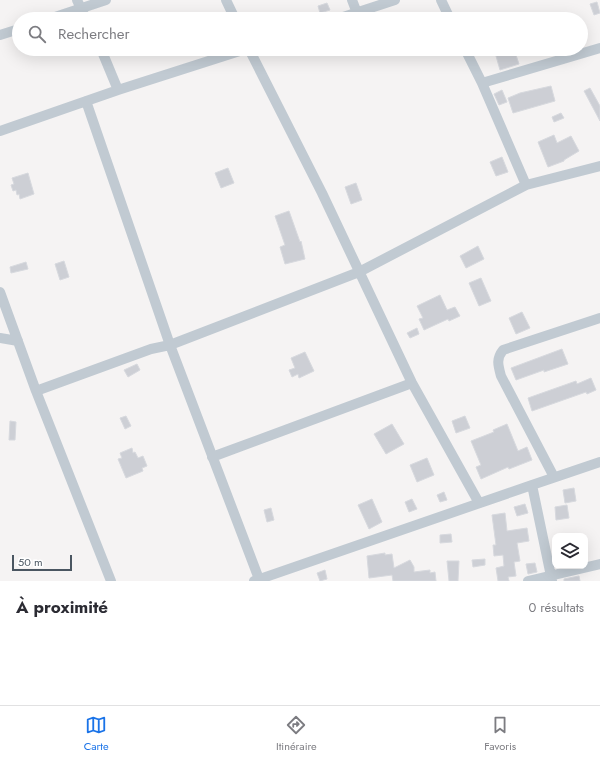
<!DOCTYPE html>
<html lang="fr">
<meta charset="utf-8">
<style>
body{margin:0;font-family:Jost,sans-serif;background:#f7f7f7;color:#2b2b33}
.controls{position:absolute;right:12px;bottom:12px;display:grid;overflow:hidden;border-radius:8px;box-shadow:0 4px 16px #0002}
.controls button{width:36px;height:36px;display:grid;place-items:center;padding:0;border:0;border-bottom:1px solid #e1e1e2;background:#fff;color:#2b2b33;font:20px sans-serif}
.scale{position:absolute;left:12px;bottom:10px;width:60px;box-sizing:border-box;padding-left:4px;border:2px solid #4a5661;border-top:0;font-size:11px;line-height:14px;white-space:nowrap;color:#4a5661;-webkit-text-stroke:3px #fff;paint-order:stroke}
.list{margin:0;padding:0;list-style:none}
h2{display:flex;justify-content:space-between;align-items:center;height:52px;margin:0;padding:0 16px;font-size:17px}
h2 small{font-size:13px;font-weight:400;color:#7c7c81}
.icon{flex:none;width:22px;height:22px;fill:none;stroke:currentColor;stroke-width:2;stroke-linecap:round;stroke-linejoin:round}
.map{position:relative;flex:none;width:600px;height:581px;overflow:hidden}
.search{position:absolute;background:#fff;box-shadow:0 4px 16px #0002;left:12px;right:12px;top:12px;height:44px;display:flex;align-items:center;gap:10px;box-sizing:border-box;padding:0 14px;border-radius:22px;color:#7c7c81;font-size:15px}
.sheet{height:124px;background:#fff}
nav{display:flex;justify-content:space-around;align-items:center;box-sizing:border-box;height:56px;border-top:1px solid #e1e1e2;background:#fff;font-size:11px;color:#7c7c81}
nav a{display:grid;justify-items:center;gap:2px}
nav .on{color:#1a73e8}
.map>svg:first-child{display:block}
.building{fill:#cdcfd5;stroke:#d7d9de}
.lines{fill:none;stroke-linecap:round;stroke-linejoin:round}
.minor{stroke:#c1cad2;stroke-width:10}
</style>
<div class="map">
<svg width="600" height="581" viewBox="0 0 600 581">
<rect width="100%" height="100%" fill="#f5f3f3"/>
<!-- building -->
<path class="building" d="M 597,2 L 600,13 L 594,15 L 590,4 Z
M 327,3 L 330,10 L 320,13 L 318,6 Z
M 494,49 L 514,49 L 519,64 L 500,70 Z
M 551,86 L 555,101 L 513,113 L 508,98 L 520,93 Z
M 590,88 L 600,106 L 600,121 L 584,91 Z
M 502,90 L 507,102 L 499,105 L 494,94 Z
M 561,113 L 564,118 L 554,122 L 552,117 Z
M 554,135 L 557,143 L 571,136 L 579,151 L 564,160 L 564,161 L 548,167 L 538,142 Z
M 502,157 L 508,172 L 496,176 L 490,162 Z
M 228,168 L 234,183 L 221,188 L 215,173 Z
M 28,173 L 34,194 L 20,199 L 19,194 L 17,195 L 16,190 L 13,191 L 11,185 L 14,184 L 12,178 Z
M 356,183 L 362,200 L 351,204 L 345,187 Z
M 289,211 L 300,242 L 301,241 L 305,259 L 285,264 L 280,247 L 285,245 L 275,216 Z
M 478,246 L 484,259 L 466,268 L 460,256 Z
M 64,261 L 69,277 L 60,280 L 55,264 Z
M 26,262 L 28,269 L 11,273 L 10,267 Z
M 481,278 L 491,301 L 479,306 L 469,283 Z
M 440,295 L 447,310 L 455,307 L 460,316 L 449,321 L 448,319 L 424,330 L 419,319 L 423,318 L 417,306 Z
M 522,312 L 530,328 L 516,334 L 509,318 Z
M 417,328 L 419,334 L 410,338 L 407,333 Z
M 562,349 L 568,364 L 544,372 L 544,370 L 516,380 L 511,368 Z
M 305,352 L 314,371 L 299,378 L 298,374 L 292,377 L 289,370 L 295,368 L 291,358 Z
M 137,364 L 140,370 L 128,377 L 124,370 Z
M 591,378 L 596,390 L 587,394 L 586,392 L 532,411 L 528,398 L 576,381 L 577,384 Z
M 126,416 L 131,426 L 125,429 L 120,418 Z
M 465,416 L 470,428 L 456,433 L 452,421 Z
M 10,421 L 16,422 L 15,440 L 9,440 Z
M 392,424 L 404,444 L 386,454 L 374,434 Z
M 507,424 L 518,451 L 527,447 L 532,460 L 509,469 L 508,467 L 481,479 L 476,467 L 481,465 L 471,441 L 494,432 L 493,430 Z
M 132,448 L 133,453 L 135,452 L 138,458 L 143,456 L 147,466 L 142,468 L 143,471 L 126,478 L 118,459 L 122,458 L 120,453 Z
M 427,458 L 434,475 L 417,482 L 410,465 Z
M 574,488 L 576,501 L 565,503 L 563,490 Z
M 444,492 L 447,500 L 440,502 L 437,495 Z
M 372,499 L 382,522 L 369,529 L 358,505 Z
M 412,499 L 417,509 L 409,512 L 405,502 Z
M 525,504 L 528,513 L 517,516 L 514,507 Z
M 567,505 L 569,518 L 556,520 L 555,507 Z
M 271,508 L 274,520 L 267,522 L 264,510 Z
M 505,513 L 507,531 L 527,528 L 529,541 L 517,543 L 520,561 L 514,562 L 516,576 L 508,577 L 509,581 L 498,581 L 496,568 L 504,566 L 503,555 L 494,556 L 493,545 L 496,545 L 492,515 Z
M 451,534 L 452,542 L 440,543 L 440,535 Z
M 385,553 L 385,555 L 392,554 L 394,568 L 410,560 L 414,567 L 414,572 L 430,570 L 430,573 L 435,572 L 436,581 L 393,581 L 392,575 L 369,578 L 367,556 Z
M 485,559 L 485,565 L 473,567 L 472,560 Z
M 447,561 L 459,561 L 458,581 L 449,581 Z
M 535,563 L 537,572 L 528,574 L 526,564 Z
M 325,570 L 327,579 L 320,581 L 317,573 Z
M 579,576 L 580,581 L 564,581 L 564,579 Z"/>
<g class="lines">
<!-- minor -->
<path class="minor" d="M 77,0 L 86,19
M 226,0 L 235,19
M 352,0 L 357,13
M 441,0 L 450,19
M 49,19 L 106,0
M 337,19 L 395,0
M 0,35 L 19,29
M 101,49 L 118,90
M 249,49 L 322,193 L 412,383 L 479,503
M 465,49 L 482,83 L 526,185 L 600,166
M 482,83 L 600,48
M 86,101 L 170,345 L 259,579
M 0,131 L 118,90 L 246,49
M 0,292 L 36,391 L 111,581
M 0,338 L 18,341
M 36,391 L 151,349 L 170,345 L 359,272 L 526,185
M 212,457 L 412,383
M 554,477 L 501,376 C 498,365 496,359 503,350 L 600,318
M 532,485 L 552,581
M 254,581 L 532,485 L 600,462
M 528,581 L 600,564"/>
</g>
</svg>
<div class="controls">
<button><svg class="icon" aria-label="layers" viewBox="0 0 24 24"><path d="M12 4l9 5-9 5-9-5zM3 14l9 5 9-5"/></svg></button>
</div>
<div class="scale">50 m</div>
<div class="search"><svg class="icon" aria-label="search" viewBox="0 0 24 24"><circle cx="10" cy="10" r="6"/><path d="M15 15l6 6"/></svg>Rechercher</div>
</div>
<section class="sheet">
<h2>À proximité<small>0 résultats</small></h2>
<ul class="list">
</ul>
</section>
<nav>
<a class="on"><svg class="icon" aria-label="map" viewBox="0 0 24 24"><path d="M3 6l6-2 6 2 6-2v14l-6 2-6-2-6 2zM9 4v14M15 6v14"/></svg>Carte</a>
<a><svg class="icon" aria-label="directions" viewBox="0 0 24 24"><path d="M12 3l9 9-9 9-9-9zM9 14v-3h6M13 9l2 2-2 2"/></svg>Itinéraire</a>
<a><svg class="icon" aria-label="saved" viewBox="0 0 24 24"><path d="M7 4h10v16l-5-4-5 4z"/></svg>Favoris</a>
</nav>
